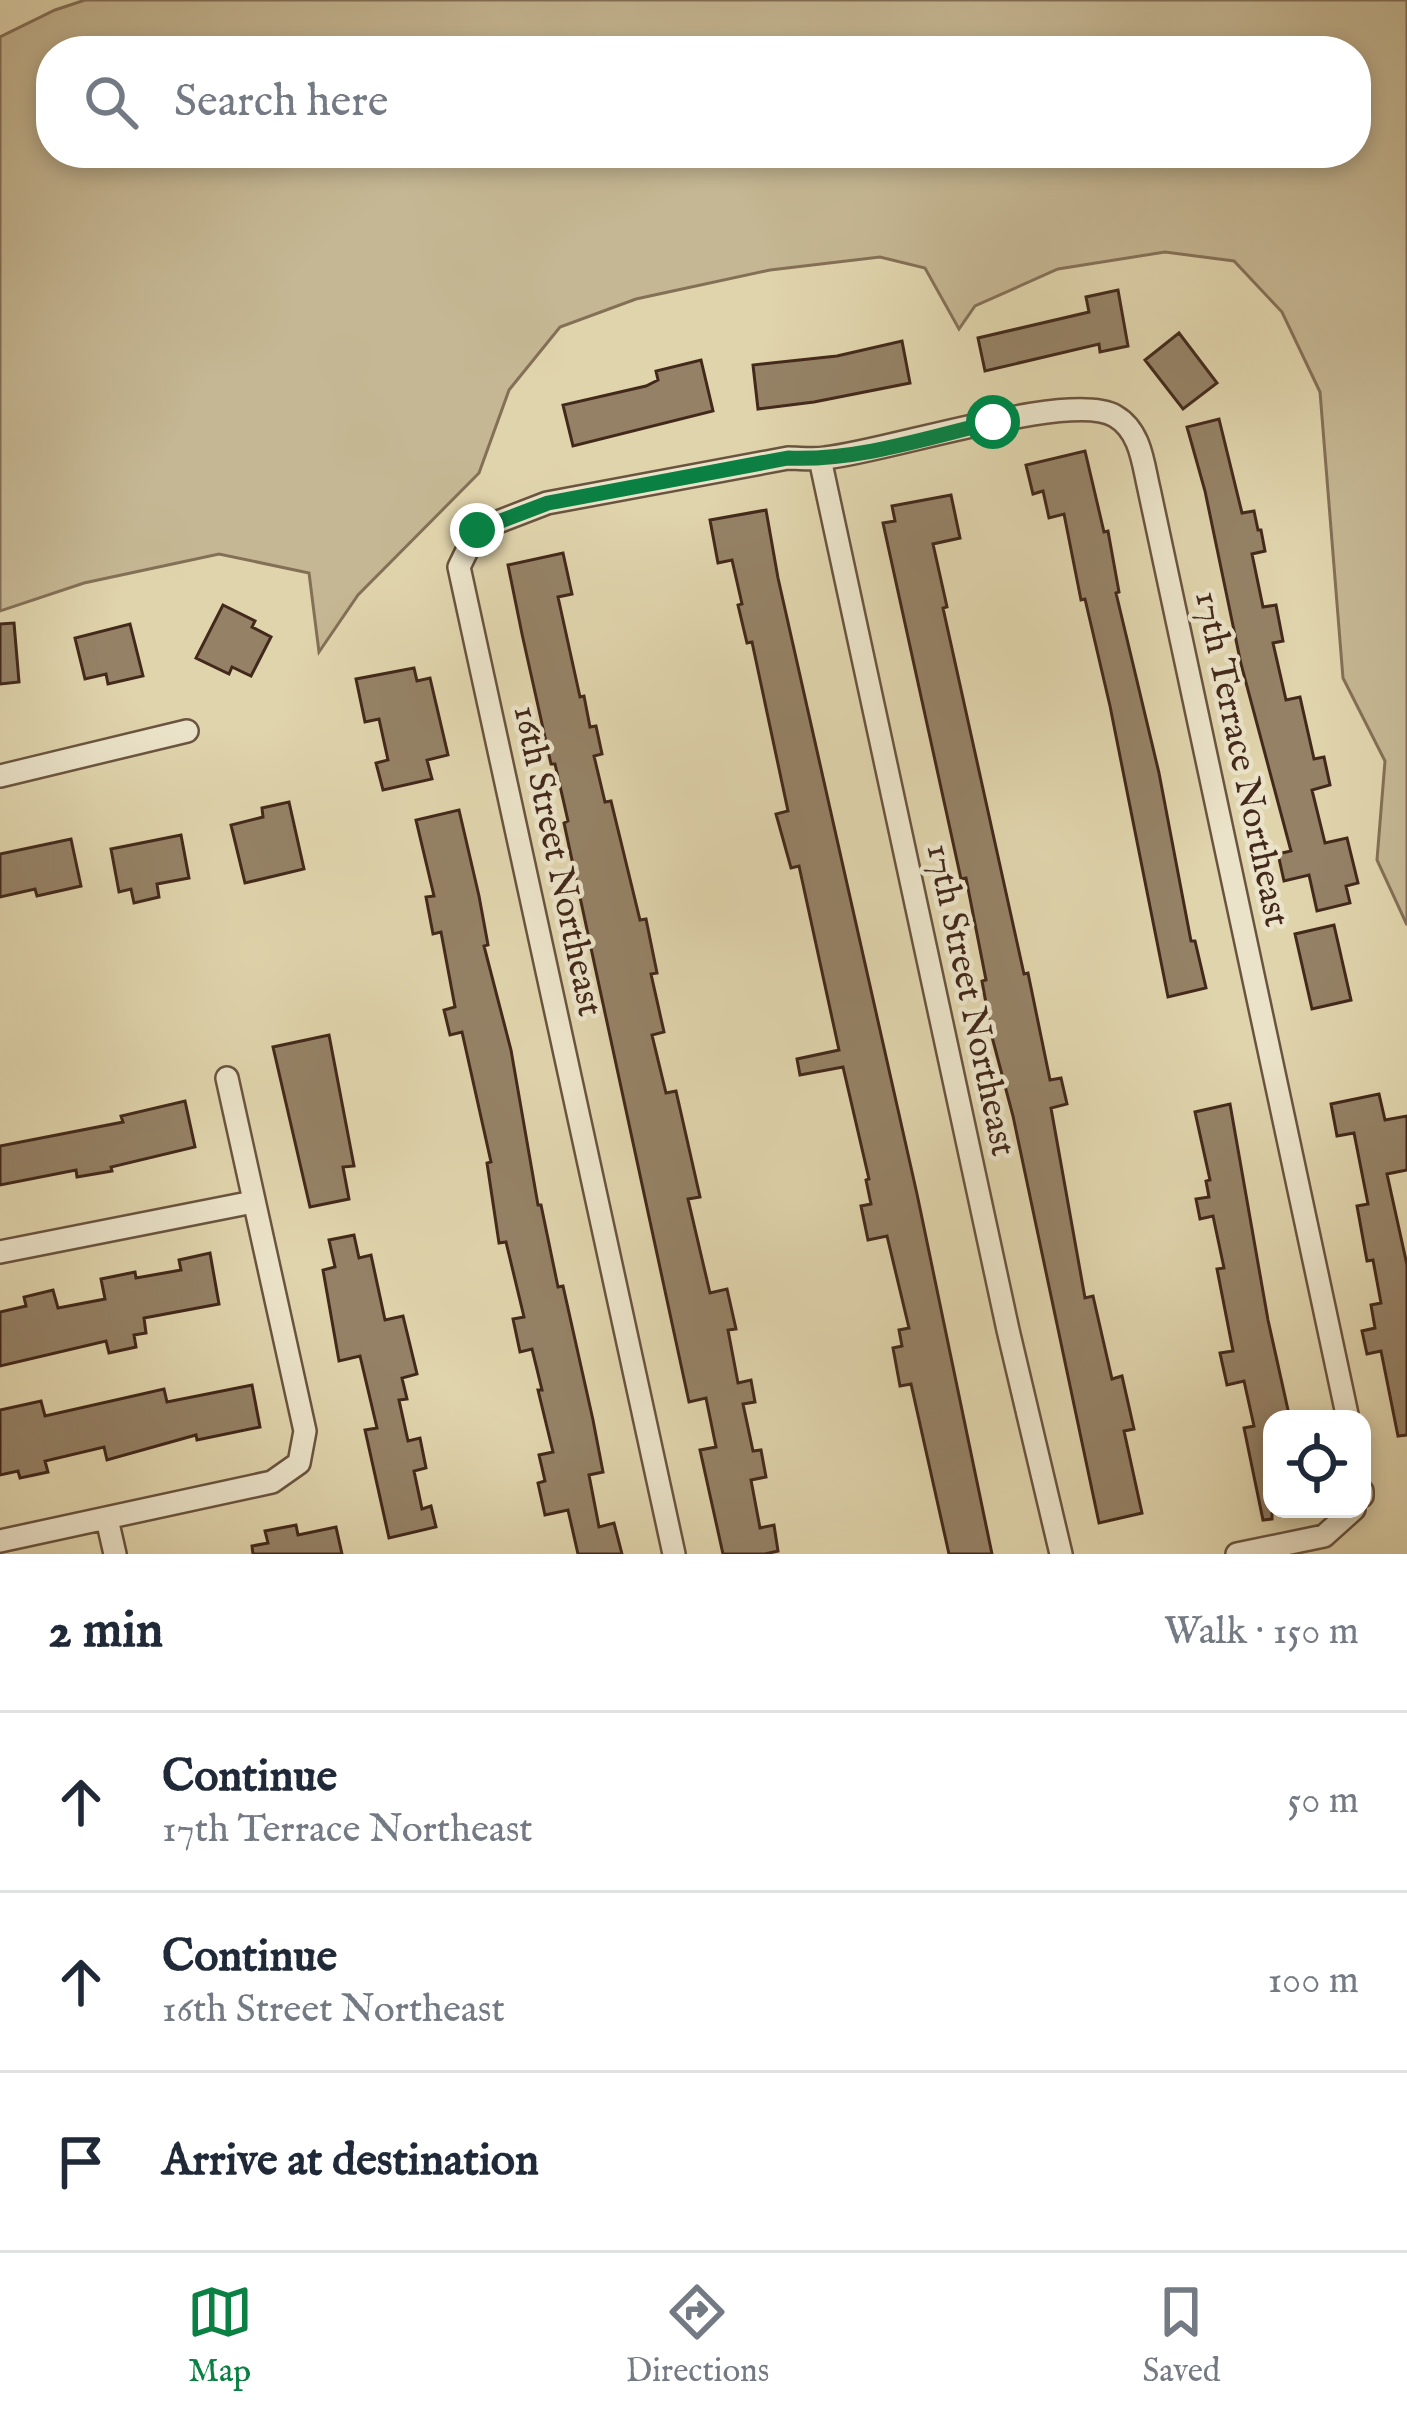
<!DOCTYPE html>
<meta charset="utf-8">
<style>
body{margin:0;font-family:"IM FELL English",serif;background:#f2f2f3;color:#1f2937}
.controls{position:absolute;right:36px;bottom:36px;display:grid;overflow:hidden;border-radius:24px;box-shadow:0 6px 18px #0003}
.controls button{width:108px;height:108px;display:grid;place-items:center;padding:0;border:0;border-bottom:3px solid #e0e1e3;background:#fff;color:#1f2937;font:60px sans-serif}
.stop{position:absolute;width:36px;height:36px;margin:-27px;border:9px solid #0b8043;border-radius:50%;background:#fff}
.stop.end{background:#0b8043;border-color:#fff;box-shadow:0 3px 12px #0008}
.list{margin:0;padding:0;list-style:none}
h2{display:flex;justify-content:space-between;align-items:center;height:156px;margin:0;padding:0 48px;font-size:51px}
h2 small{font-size:39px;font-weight:400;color:#747a83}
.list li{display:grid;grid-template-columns:78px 1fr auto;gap:36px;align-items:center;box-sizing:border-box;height:180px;padding:0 48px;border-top:3px solid #e0e1e3}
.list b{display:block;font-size:45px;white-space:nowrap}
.list p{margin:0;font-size:39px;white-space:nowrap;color:#747a83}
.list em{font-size:39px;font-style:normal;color:#747a83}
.icon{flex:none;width:66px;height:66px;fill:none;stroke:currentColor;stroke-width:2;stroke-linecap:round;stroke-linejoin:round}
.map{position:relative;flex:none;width:1407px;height:1554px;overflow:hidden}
.search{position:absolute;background:#fff;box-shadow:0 6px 18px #0003;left:36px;right:36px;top:36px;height:132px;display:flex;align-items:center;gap:30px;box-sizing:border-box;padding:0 42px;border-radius:48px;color:#747a83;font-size:45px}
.sheet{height:696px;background:#fff}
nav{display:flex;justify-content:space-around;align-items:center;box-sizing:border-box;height:168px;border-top:3px solid #e0e1e3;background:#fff;font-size:33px;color:#747a83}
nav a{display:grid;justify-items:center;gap:6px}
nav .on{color:#0b8043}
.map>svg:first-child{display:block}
.green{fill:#c5b793;stroke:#847057;stroke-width:3;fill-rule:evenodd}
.building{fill:#958266;stroke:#43291b;stroke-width:3}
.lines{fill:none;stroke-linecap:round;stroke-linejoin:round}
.minor-casing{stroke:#6a543f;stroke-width:26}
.minor{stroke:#ebe3c9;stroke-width:21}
.route{stroke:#0b8043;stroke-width:15}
.labels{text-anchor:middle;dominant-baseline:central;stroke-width:9;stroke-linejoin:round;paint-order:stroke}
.street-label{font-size:36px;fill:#43291b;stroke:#ebe3c9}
</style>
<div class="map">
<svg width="1407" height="1554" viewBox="0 0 1407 1554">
<rect width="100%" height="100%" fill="#e0d4ac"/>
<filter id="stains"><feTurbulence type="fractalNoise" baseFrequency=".00167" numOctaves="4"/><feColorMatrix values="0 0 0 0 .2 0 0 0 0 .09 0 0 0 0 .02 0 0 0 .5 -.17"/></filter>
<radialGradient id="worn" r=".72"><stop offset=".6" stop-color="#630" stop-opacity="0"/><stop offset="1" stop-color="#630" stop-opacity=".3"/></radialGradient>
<!-- green -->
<path class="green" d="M 85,0 L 1407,0 L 1407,925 L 1377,860 L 1385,761 L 1343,678 L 1320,392 L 1282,312 L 1234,261 L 1165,252 L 1058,269 L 975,306 L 959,329 L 925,268 L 880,257 L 770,270 L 636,299 L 560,327 L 509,390 L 479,473 L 358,595 L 319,652 L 309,573 L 219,554 L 84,583 L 0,611 L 0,37 L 55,10 ZM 51,51 L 1356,51 L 1356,153 L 51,153 Z"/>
<!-- building -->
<path class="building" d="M 1118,290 L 1128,346 L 1100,352 L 1099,344 L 985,371 L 978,338 L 1089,312 L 1086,297 Z
M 1179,333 L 1217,383 L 1183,409 L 1145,360 Z
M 902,341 L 910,383 L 814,402 L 758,409 L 753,365 L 837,356 Z
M 701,360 L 713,411 L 573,446 L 563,405 L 646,386 L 658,380 L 656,371 Z
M 1219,419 L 1242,513 L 1254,511 L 1258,530 L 1261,530 L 1265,551 L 1252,554 L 1263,607 L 1276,605 L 1283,641 L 1273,643 L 1286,700 L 1300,697 L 1314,759 L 1324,757 L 1330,785 L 1312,790 L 1325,843 L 1347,838 L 1358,883 L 1346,886 L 1350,903 L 1317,911 L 1309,875 L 1284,881 L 1278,854 L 1291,851 L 1241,664 L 1205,491 L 1187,427 Z
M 1085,451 L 1104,532 L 1108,531 L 1119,592 L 1116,593 L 1159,773 L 1191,941 L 1195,941 L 1206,988 L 1168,997 L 1110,706 L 1085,599 L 1081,600 L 1064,514 L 1049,518 L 1043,491 L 1033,494 L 1026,465 Z
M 951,495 L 960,538 L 933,544 L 947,607 L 943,608 L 1024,974 L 1028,973 L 1050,1080 L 1061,1078 L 1067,1104 L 1051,1108 L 1085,1298 L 1093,1296 L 1112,1379 L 1122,1376 L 1134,1429 L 1124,1431 L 1142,1513 L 1099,1523 L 1013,1116 L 992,1037 L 982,981 L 986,980 L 966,878 L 961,879 L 883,523 L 895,521 L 892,506 Z
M 766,510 L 778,578 L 917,1194 L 992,1554 L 949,1554 L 911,1384 L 900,1386 L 893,1348 L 902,1346 L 899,1330 L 909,1328 L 887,1236 L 868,1240 L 861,1206 L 871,1204 L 866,1180 L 869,1179 L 843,1067 L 800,1075 L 797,1059 L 839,1050 L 799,866 L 791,868 L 776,814 L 788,811 L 752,642 L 747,643 L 738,605 L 742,604 L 732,560 L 718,563 L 710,520 Z
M 563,553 L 572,594 L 558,597 L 580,697 L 584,696 L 590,727 L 596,726 L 602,754 L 594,756 L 605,802 L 611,801 L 640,920 L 646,919 L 657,973 L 651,974 L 664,1032 L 652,1035 L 666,1093 L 676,1091 L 700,1197 L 688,1199 L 710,1293 L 727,1289 L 736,1329 L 728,1330 L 738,1383 L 751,1380 L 755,1402 L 743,1404 L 753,1451 L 761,1450 L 766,1477 L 751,1480 L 760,1528 L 774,1525 L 778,1551 L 765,1554 L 723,1554 L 700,1450 L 716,1447 L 706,1398 L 689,1402 L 564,823 L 568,821 L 555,764 L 551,764 L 522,634 L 508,565 Z
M 223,605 L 255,621 L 252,627 L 271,637 L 251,676 L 232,667 L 229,674 L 196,658 Z
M 14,623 L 19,682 L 0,684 L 0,624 Z
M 130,624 L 143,676 L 108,684 L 106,674 L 85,679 L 75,638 Z
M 414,668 L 417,681 L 430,678 L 448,755 L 427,760 L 432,779 L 383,790 L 376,763 L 388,760 L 379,719 L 365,722 L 356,679 Z
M 289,802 L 304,869 L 245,883 L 231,825 L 263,817 L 262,808 Z
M 459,810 L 479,896 L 488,945 L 484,946 L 511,1050 L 538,1205 L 541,1205 L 558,1287 L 563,1286 L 593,1420 L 603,1472 L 589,1475 L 599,1527 L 614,1523 L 622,1554 L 578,1554 L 568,1510 L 545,1515 L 538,1483 L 545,1481 L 539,1455 L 553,1452 L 538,1390 L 542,1390 L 532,1349 L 520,1352 L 513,1319 L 524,1317 L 506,1242 L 499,1243 L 487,1163 L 491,1162 L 462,1032 L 450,1035 L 444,1010 L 455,1007 L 441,932 L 433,934 L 426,897 L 434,896 L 416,820 Z
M 181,835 L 189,878 L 157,884 L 159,897 L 134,903 L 131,889 L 119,892 L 111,849 Z
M 71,839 L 81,886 L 37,896 L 35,889 L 0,897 L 0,854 Z
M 1334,925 L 1351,1000 L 1312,1009 L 1295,934 Z
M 329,1035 L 354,1166 L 343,1167 L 349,1199 L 310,1207 L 273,1047 Z
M 1379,1094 L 1385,1120 L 1407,1116 L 1407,1170 L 1387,1174 L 1407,1265 L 1407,1435 L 1398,1436 L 1381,1351 L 1367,1354 L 1362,1331 L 1375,1328 L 1371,1305 L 1381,1303 L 1373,1260 L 1367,1261 L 1357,1206 L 1368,1204 L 1354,1133 L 1337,1136 L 1331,1104 Z
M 185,1101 L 195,1147 L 111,1167 L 112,1171 L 77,1177 L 76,1170 L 0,1185 L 0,1146 L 123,1122 L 121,1116 Z
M 1230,1104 L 1268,1320 L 1290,1419 L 1272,1419 L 1272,1519 L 1263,1520 L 1244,1428 L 1254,1426 L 1244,1381 L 1227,1385 L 1220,1353 L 1233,1351 L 1217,1269 L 1224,1268 L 1213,1216 L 1200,1219 L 1196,1199 L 1209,1197 L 1206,1181 L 1210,1180 L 1195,1112 Z
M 354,1235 L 359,1258 L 371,1255 L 385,1320 L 403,1316 L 417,1374 L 402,1378 L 407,1399 L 399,1400 L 408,1441 L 420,1438 L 426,1468 L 414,1471 L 422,1509 L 431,1506 L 436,1527 L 389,1538 L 365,1430 L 377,1428 L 360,1356 L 339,1361 L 323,1270 L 335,1267 L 329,1240 Z
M 210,1253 L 219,1304 L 144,1318 L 146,1333 L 134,1335 L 136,1347 L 109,1353 L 106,1341 L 0,1366 L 0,1312 L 26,1306 L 24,1297 L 53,1290 L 58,1308 L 105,1299 L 101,1279 L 135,1272 L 136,1278 L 181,1270 L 179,1260 Z
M 252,1385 L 260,1427 L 197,1440 L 196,1435 L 107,1460 L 104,1447 L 45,1461 L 48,1472 L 20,1478 L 18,1471 L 0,1475 L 0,1410 L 41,1401 L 45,1416 L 164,1389 L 167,1402 Z
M 296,1525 L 298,1535 L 336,1527 L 342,1554 L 253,1554 L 252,1546 L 268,1543 L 265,1531 Z"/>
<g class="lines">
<defs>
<path id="minor" d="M 820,459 L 1008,1330 L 1061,1554
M 0,776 L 187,731
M 0,1252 L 253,1202
M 1362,1491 L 1362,1496
M 107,1519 L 115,1554
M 0,1541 L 272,1482 L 299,1463 L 305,1431 L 227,1078
M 674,1554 L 459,567 L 477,530 L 547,503 L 788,458 C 800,458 812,460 825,458 C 886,452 1070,390 1115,416 C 1141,431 1143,464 1149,489 L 1348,1419
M 1237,1554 L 1324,1536 L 1354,1509"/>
</defs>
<!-- minor casing -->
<use href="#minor" class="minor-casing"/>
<!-- minor -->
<use href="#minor" class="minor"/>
</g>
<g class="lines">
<!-- route -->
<path class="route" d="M 477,530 L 548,503 L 788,458 C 857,461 927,438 993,422"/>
</g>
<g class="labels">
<!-- street labels -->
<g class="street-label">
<text transform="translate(1241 759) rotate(78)">17th Terrace Northeast</text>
<text transform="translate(557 861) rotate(78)">16th Street Northeast</text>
<text transform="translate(970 1000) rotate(78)">17th Street Northeast</text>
</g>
</g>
<rect width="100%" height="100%" filter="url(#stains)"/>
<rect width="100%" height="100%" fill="url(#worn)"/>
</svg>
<div class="controls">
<button><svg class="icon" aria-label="locate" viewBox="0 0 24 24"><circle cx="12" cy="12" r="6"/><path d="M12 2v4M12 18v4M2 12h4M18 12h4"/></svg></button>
</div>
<div class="stop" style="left:993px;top:422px"></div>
<div class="stop end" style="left:477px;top:530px"></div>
<div class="search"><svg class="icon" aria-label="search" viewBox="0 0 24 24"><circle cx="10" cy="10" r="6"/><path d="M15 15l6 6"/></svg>Search here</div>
</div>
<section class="sheet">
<h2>2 min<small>Walk · 150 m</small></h2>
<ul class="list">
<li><svg class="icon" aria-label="ahead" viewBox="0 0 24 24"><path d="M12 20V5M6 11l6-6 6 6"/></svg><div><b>Continue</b><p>17th Terrace Northeast</p></div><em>50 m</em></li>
<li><svg class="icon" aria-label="ahead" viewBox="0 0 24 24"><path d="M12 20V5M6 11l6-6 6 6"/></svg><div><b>Continue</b><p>16th Street Northeast</p></div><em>100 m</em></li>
<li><svg class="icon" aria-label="arrive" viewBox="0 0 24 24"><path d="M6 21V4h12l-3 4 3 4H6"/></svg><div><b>Arrive at destination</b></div></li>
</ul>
</section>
<nav>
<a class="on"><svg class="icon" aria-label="map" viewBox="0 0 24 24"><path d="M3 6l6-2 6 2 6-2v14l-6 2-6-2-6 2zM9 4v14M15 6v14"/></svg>Map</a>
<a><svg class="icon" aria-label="directions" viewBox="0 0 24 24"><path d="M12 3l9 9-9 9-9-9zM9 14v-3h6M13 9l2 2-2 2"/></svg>Directions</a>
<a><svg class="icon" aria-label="saved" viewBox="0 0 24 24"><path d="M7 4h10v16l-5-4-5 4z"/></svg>Saved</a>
</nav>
